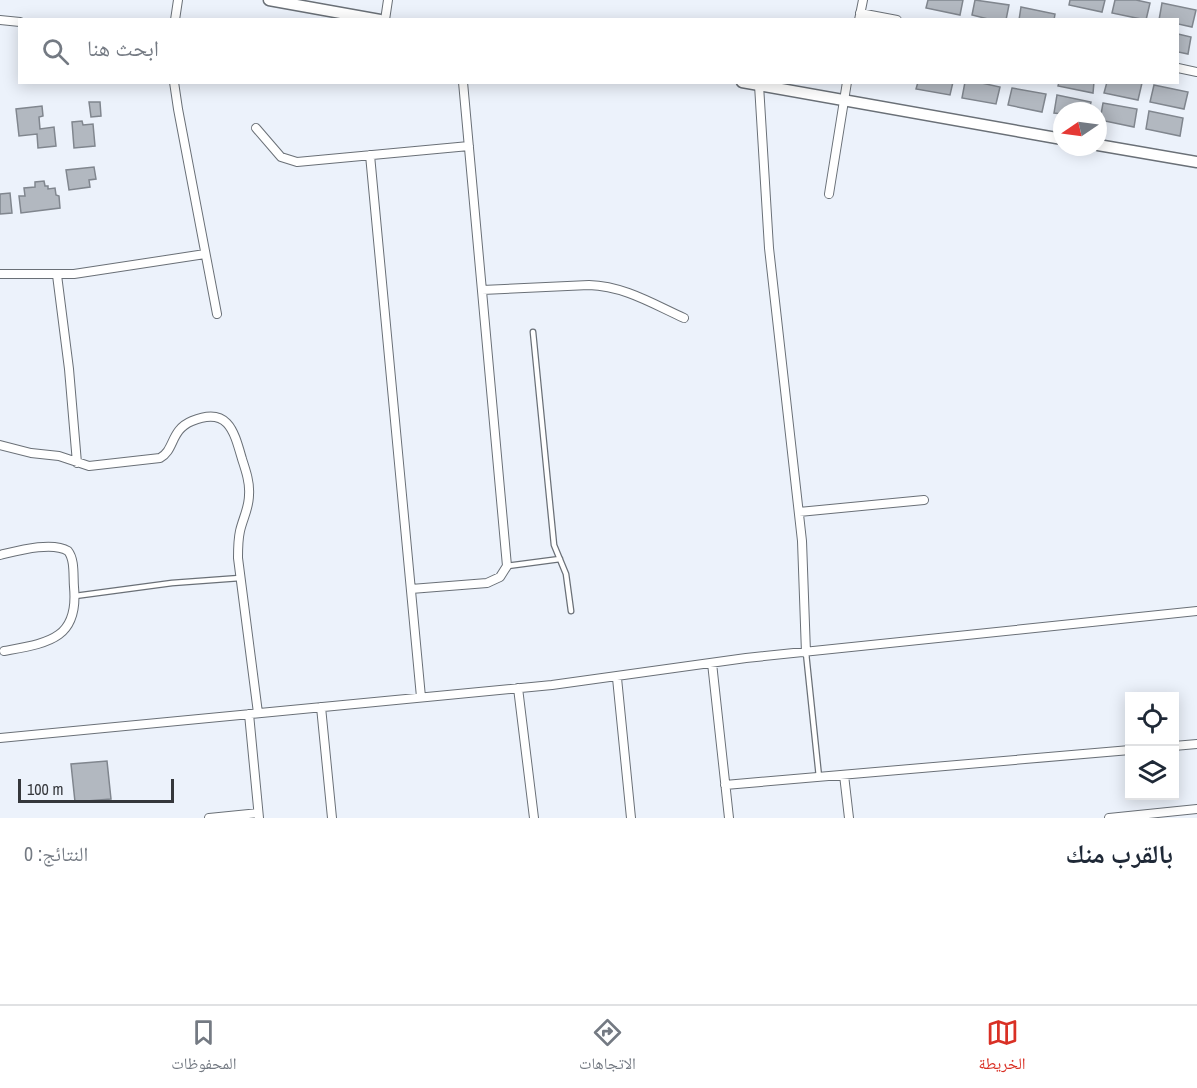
<!DOCTYPE html>
<html lang="ar">
<meta charset="utf-8">
<style>
body{margin:0;font-family:"Archivo Narrow","Noto Naskh Arabic",sans-serif;background:#f6f6f7;color:#1f2937;direction:rtl}
.controls{position:absolute;right:18px;bottom:18px;display:grid;overflow:hidden;border-radius:0px;box-shadow:0 3px 15px #0003}
.controls button{width:54px;height:54px;display:grid;place-items:center;padding:0;border:0;border-bottom:2px solid #e0e1e3;background:#fff;color:#1f2937;font:30px sans-serif}
.compass{position:absolute;left:1053px;top:102px;width:54px;height:54px;border-radius:50%;background:#fff;box-shadow:0 3px 15px #0003;rotate:257deg}
.scale{position:absolute;left:18px;bottom:15px;width:156px;box-sizing:border-box;padding-left:6px;border:3px solid #35373b;border-top:0;font-size:16px;line-height:21px;white-space:nowrap;color:#35373b;-webkit-text-stroke:4px #ecf2fb;paint-order:stroke}
.list{margin:0;padding:0;list-style:none}
h2{display:flex;justify-content:space-between;align-items:center;height:78px;margin:0;padding:0 24px;font-size:26px}
h2 small{font-size:20px;font-weight:400;color:#747a83}
.icon{flex:none;width:33px;height:33px;fill:none;stroke:currentColor;stroke-width:2;stroke-linecap:round;stroke-linejoin:round}
.map{position:relative;flex:none;width:1197px;height:818px;overflow:hidden;direction:ltr}
.search{position:absolute;background:#fff;box-shadow:0 3px 15px #0003;left:18px;right:18px;top:18px;height:66px;display:flex;align-items:center;gap:15px;box-sizing:border-box;padding:0 21px;border-radius:0px;color:#747a83;font-size:22px}
.sheet{height:186px;background:#fff}
nav{display:flex;justify-content:space-around;align-items:center;box-sizing:border-box;height:84px;border-top:2px solid #e0e1e3;background:#fff;font-size:16px;color:#747a83}
nav a{display:grid;justify-items:center;gap:3px}
nav .on{color:#d93025}
.map>svg:first-child{display:block}
.building{fill:#b2b8c0;stroke:#80868e;stroke-width:1.5}
.lines{fill:none;stroke-linecap:round;stroke-linejoin:round}
.service-casing{stroke:#6a7077;stroke-width:7}
.minor-casing{stroke:#6a7077;stroke-width:10}
.tertiary-casing{stroke:#6a7077;stroke-width:13}
.service{stroke:#fff;stroke-width:4.5}
.minor{stroke:#fff;stroke-width:8}
.tertiary{stroke:#fff;stroke-width:10}
</style>
<div class="map">
<svg width="1197" height="818" viewBox="0 0 1197 818">
<rect width="100%" height="100%" fill="#ecf2fb"/>
<!-- building -->
<path class="building" d="M 928,0 L 963,0 L 960,15 L 926,8 Z
M 975,0 L 1009,5 L 1006,20 L 992,20 L 972,15 Z
M 1070,0 L 1105,0 L 1102,12 L 1069,5 Z
M 1115,0 L 1136,0 L 1150,3 L 1146,20 L 1112,13 Z
M 1162,3 L 1196,10 L 1192,27 L 1178,24 L 1178,20 L 1159,20 Z
M 1021,7 L 1055,14 L 1054,20 L 1019,20 Z
M 1178,34 L 1191,37 L 1188,54 L 1178,52 Z
M 918,82 L 953,82 L 950,95 L 916,89 Z
M 965,82 L 977,82 L 1000,87 L 996,104 L 962,98 Z
M 1059,82 L 1094,82 L 1093,93 L 1058,86 Z
M 1107,82 L 1142,83 L 1138,100 L 1104,93 Z
M 1154,85 L 1188,92 L 1184,109 L 1150,102 Z
M 1012,88 L 1046,94 L 1042,112 L 1008,105 Z
M 1057,95 L 1091,102 L 1089,111 L 1062,111 L 1062,114 L 1054,113 Z
M 89,102 L 100,102 L 101,116 L 91,117 Z
M 1103,103 L 1137,109 L 1134,127 L 1100,120 Z
M 42,106 L 43,116 L 39,117 L 40,129 L 54,127 L 56,146 L 38,148 L 37,134 L 19,136 L 16,109 Z
M 1149,111 L 1183,118 L 1180,136 L 1146,129 Z
M 82,121 L 83,125 L 93,124 L 95,146 L 74,148 L 72,122 Z
M 94,167 L 96,179 L 89,180 L 90,187 L 69,190 L 66,170 Z
M 44,181 L 45,186 L 48,186 L 48,189 L 55,188 L 56,195 L 59,196 L 60,208 L 21,213 L 19,196 L 25,196 L 24,188 L 35,187 L 35,182 Z
M 10,193 L 12,213 L 0,214 L 0,194 Z
M 107,761 L 111,799 L 75,802 L 71,764 Z"/>
<g class="lines">
<defs>
<path id="service" d="M 533,332 L 554,545 L 566,574 L 571,611
M 507,566 L 560,559
M 75,596 L 172,583 L 240,578
M 806,653 L 819,777"/>
<path id="minor" d="M 860,13 L 897,20
M 0,20 L 20,22
M 175,20 L 178,0
M 385,20 L 388,0
M 859,20 L 863,0
M 1178,68 L 1197,72
M 174,82 L 178,109 L 217,314
M 759,85 L 769,248 L 802,541 L 806,653
M 256,128 L 281,157 L 297,162 L 469,146
M 370,155 L 421,697
M 829,194 L 847,82
M 0,274 L 74,274 L 205,254
M 57,275 L 69,369 L 77,463
M 482,290 L 589,285 C 624,286 653,304 684,318
M 0,445 L 31,453 L 59,456 L 89,466 L 160,458 C 175,450 170,430 192,421 C 228,406 234,431 242,459 C 246,471 250,483 249,495 C 249,508 243,518 240,531 C 238,540 238,549 238,558 L 258,713
M 799,512 L 924,500
M 0,555 C 17,551 52,541 68,551 C 75,560 73,575 74,587 C 79,640 47,643 4,651
M 411,589 L 487,583 L 500,577 L 507,566 L 463,82
M 712,663 L 729,818
M 617,678 L 631,818
M 518,688 L 534,818
M 321,707 L 332,818
M 249,714 L 259,818
M 0,738 L 552,685 L 746,658 L 1197,611
M 1174,746 L 1197,744
M 844,775 L 849,818
M 725,785 L 1130,750
M 209,818 L 258,813
M 1109,818 L 1197,809"/>
<path id="tertiary" d="M 269,0 L 380,20
M 742,82 L 1062,139
M 1098,145 L 1197,162"/>
</defs>
<!-- service casing -->
<use href="#service" class="service-casing"/>
<!-- minor casing -->
<use href="#minor" class="minor-casing"/>
<!-- tertiary casing -->
<use href="#tertiary" class="tertiary-casing"/>
<!-- service -->
<use href="#service" class="service"/>
<!-- minor -->
<use href="#minor" class="minor"/>
<!-- tertiary -->
<use href="#tertiary" class="tertiary"/>
</g>
</svg>
<div class="controls">
<button><svg class="icon" aria-label="locate" viewBox="0 0 24 24"><circle cx="12" cy="12" r="6"/><path d="M12 2v4M12 18v4M2 12h4M18 12h4"/></svg></button>
<button><svg class="icon" aria-label="layers" viewBox="0 0 24 24"><path d="M12 4l9 5-9 5-9-5zM3 14l9 5 9-5"/></svg></button>
</div>
<svg class="compass" viewBox="-18 -18 36 36"><path d="M0-13l5 13h-10z" fill="#e53935"/><path d="M0 13l5-13h-10z" fill="#747a83"/></svg>
<div class="scale">100 m</div>
<div class="search"><svg class="icon" aria-label="search" viewBox="0 0 24 24"><circle cx="10" cy="10" r="6"/><path d="M15 15l6 6"/></svg>ابحث هنا</div>
</div>
<section class="sheet">
<h2>بالقرب منك<small>النتائج: 0</small></h2>
<ul class="list">
</ul>
</section>
<nav>
<a class="on"><svg class="icon" aria-label="map" viewBox="0 0 24 24"><path d="M3 6l6-2 6 2 6-2v14l-6 2-6-2-6 2zM9 4v14M15 6v14"/></svg>الخريطة</a>
<a><svg class="icon" aria-label="directions" viewBox="0 0 24 24"><path d="M12 3l9 9-9 9-9-9zM9 14v-3h6M13 9l2 2-2 2"/></svg>الاتجاهات</a>
<a><svg class="icon" aria-label="saved" viewBox="0 0 24 24"><path d="M7 4h10v16l-5-4-5 4z"/></svg>المحفوظات</a>
</nav>
